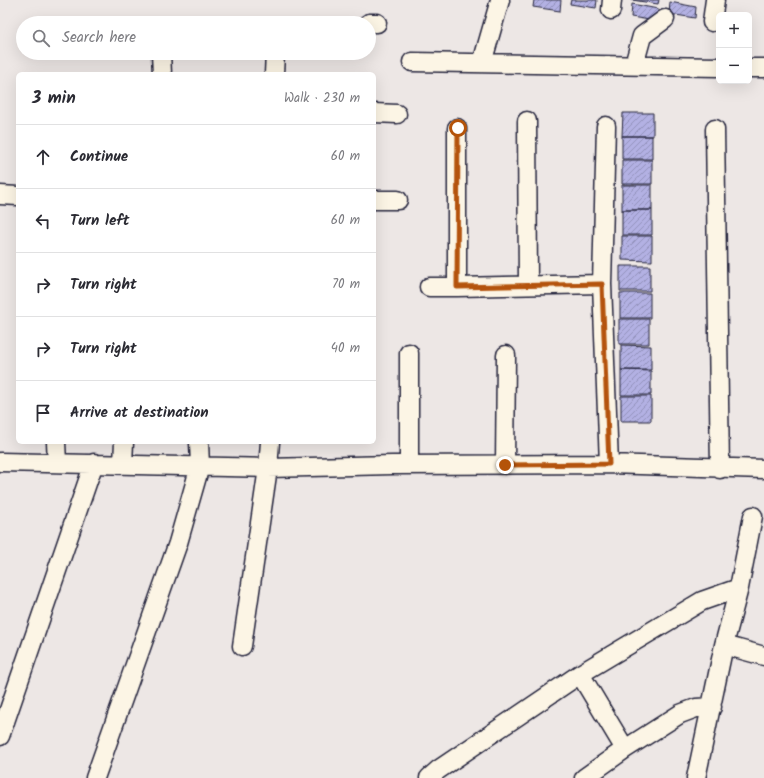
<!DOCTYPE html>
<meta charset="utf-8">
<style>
body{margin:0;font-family:Kalam,sans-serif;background:#f7f7f7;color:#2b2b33}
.controls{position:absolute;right:12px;top:12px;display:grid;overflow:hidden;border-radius:6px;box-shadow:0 4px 16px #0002}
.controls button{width:36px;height:36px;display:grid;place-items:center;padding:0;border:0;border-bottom:1px solid #e1e1e2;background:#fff;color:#2b2b33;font:20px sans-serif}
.stop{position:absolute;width:12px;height:12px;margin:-9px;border:3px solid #b45309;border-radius:50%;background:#fff}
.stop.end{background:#b45309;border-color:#fff;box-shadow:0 1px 4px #0008}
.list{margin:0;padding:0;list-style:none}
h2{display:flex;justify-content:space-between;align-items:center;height:52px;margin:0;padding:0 16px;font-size:17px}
h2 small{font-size:13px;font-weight:400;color:#7c7c81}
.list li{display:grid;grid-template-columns:26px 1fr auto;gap:12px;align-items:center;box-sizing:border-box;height:64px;padding:0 16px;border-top:1px solid #e1e1e2}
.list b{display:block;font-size:15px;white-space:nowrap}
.list em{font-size:13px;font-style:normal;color:#7c7c81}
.icon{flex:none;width:22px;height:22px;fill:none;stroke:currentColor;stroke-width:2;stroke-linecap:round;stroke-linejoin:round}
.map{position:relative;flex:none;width:764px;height:778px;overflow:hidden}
.search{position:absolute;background:#fff;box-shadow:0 4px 16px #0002;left:16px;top:16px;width:360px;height:44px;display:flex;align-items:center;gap:10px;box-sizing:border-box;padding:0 14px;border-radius:22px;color:#7c7c81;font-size:15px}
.panel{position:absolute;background:#fff;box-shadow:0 4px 16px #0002;left:16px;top:72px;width:360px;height:372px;border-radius:6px}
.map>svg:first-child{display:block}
.building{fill:url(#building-hatch);stroke:#22223b}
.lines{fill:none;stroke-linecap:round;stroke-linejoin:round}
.minor-casing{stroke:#22223b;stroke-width:21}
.minor{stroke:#fcf5e5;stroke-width:18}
.route{stroke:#b45309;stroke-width:5}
</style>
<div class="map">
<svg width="764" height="778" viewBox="0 0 764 778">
<defs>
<pattern id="building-hatch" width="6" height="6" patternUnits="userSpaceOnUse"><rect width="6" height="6" fill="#b3b1e3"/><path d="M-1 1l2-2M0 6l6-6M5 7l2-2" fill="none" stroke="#9190b9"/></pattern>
</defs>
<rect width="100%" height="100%" fill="#ede7e5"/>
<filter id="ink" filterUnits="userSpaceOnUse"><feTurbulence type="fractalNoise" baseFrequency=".025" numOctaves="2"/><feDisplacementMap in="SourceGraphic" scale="8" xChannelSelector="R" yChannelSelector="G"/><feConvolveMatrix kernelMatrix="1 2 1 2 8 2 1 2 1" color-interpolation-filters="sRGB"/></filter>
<g filter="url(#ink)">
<!-- building -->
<path class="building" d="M 534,0 L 561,0 L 560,11 L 533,7 Z
M 571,0 L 597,0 L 596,8 L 570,4 Z
M 632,0 L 659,0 L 658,4 Z
M 670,2 L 696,7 L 695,18 L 669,14 Z
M 632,4 L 658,9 L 656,21 L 631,17 Z
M 623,113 L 653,113 L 653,136 L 622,136 Z
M 622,136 L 652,136 L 652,159 L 622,159 Z
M 622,160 L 652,160 L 652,184 L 622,184 Z
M 622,185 L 652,185 L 652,210 L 622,210 Z
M 622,210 L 652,210 L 652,235 L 622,235 Z
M 622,236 L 652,236 L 652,261 L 622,260 Z
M 620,266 L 650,266 L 650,291 L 620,291 Z
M 620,293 L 650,293 L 650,318 L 620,318 Z
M 619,319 L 649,319 L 649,344 L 619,344 Z
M 621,345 L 651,346 L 651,370 L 621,370 Z
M 621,370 L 651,371 L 651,395 L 621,395 Z
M 621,396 L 651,396 L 651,421 L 621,421 Z"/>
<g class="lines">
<defs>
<path id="minor" d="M 611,10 L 612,0
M 712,22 L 715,0
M 369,23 L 377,23
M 161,53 L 162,74
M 412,62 L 719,67
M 482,63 L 500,0
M 634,65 L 642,36 L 665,19
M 749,68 L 764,68
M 274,74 L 275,53
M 374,113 L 397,114
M 527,121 L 528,285
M 457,128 L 457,287 L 602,284 L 609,464
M 715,129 L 720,469
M 0,195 L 18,196
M 374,200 L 398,200
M 602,284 L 606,126
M 429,287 L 457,287
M 56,442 L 57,463
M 0,462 L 268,468 L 392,465 L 609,464 L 764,469
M 123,464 L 124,442
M 409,465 L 409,353
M 505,465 L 506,355
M 724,645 L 739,588 L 753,516
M 242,646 L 268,468 L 270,442
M 580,674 L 625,749
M 0,736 L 94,463
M 95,778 L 178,543 L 200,466 L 199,442
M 429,778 L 438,770 L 580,674 L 702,601 L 739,588
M 584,778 L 625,749 L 680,714 L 696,708 L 712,707
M 696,778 L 724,645 L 764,656"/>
</defs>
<!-- minor casing -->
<use href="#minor" class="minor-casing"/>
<!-- minor -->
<use href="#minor" class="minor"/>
</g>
</g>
<g class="lines" filter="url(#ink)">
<!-- route -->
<path class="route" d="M 458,128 L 457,287 L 602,284 L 609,464 L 505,465"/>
</g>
</svg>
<div class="controls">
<button>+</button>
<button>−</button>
</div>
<div class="stop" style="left:458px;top:128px"></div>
<div class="stop end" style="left:505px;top:465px"></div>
<div class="search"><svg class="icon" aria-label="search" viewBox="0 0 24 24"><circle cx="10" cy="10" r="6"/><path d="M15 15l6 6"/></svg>Search here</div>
<section class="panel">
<h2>3 min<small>Walk · 230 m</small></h2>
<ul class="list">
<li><svg class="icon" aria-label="ahead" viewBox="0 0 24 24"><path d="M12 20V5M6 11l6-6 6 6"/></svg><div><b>Continue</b></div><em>60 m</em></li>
<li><svg class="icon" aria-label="left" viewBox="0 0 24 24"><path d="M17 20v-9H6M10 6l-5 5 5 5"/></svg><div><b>Turn left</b></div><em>60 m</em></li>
<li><svg class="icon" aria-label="right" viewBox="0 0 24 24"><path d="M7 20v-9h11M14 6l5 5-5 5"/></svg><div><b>Turn right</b></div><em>70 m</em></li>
<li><svg class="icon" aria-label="right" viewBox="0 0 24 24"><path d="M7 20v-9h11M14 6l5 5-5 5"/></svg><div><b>Turn right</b></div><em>40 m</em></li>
<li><svg class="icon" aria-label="arrive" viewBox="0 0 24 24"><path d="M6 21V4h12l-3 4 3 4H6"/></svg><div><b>Arrive at destination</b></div></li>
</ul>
</section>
</div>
